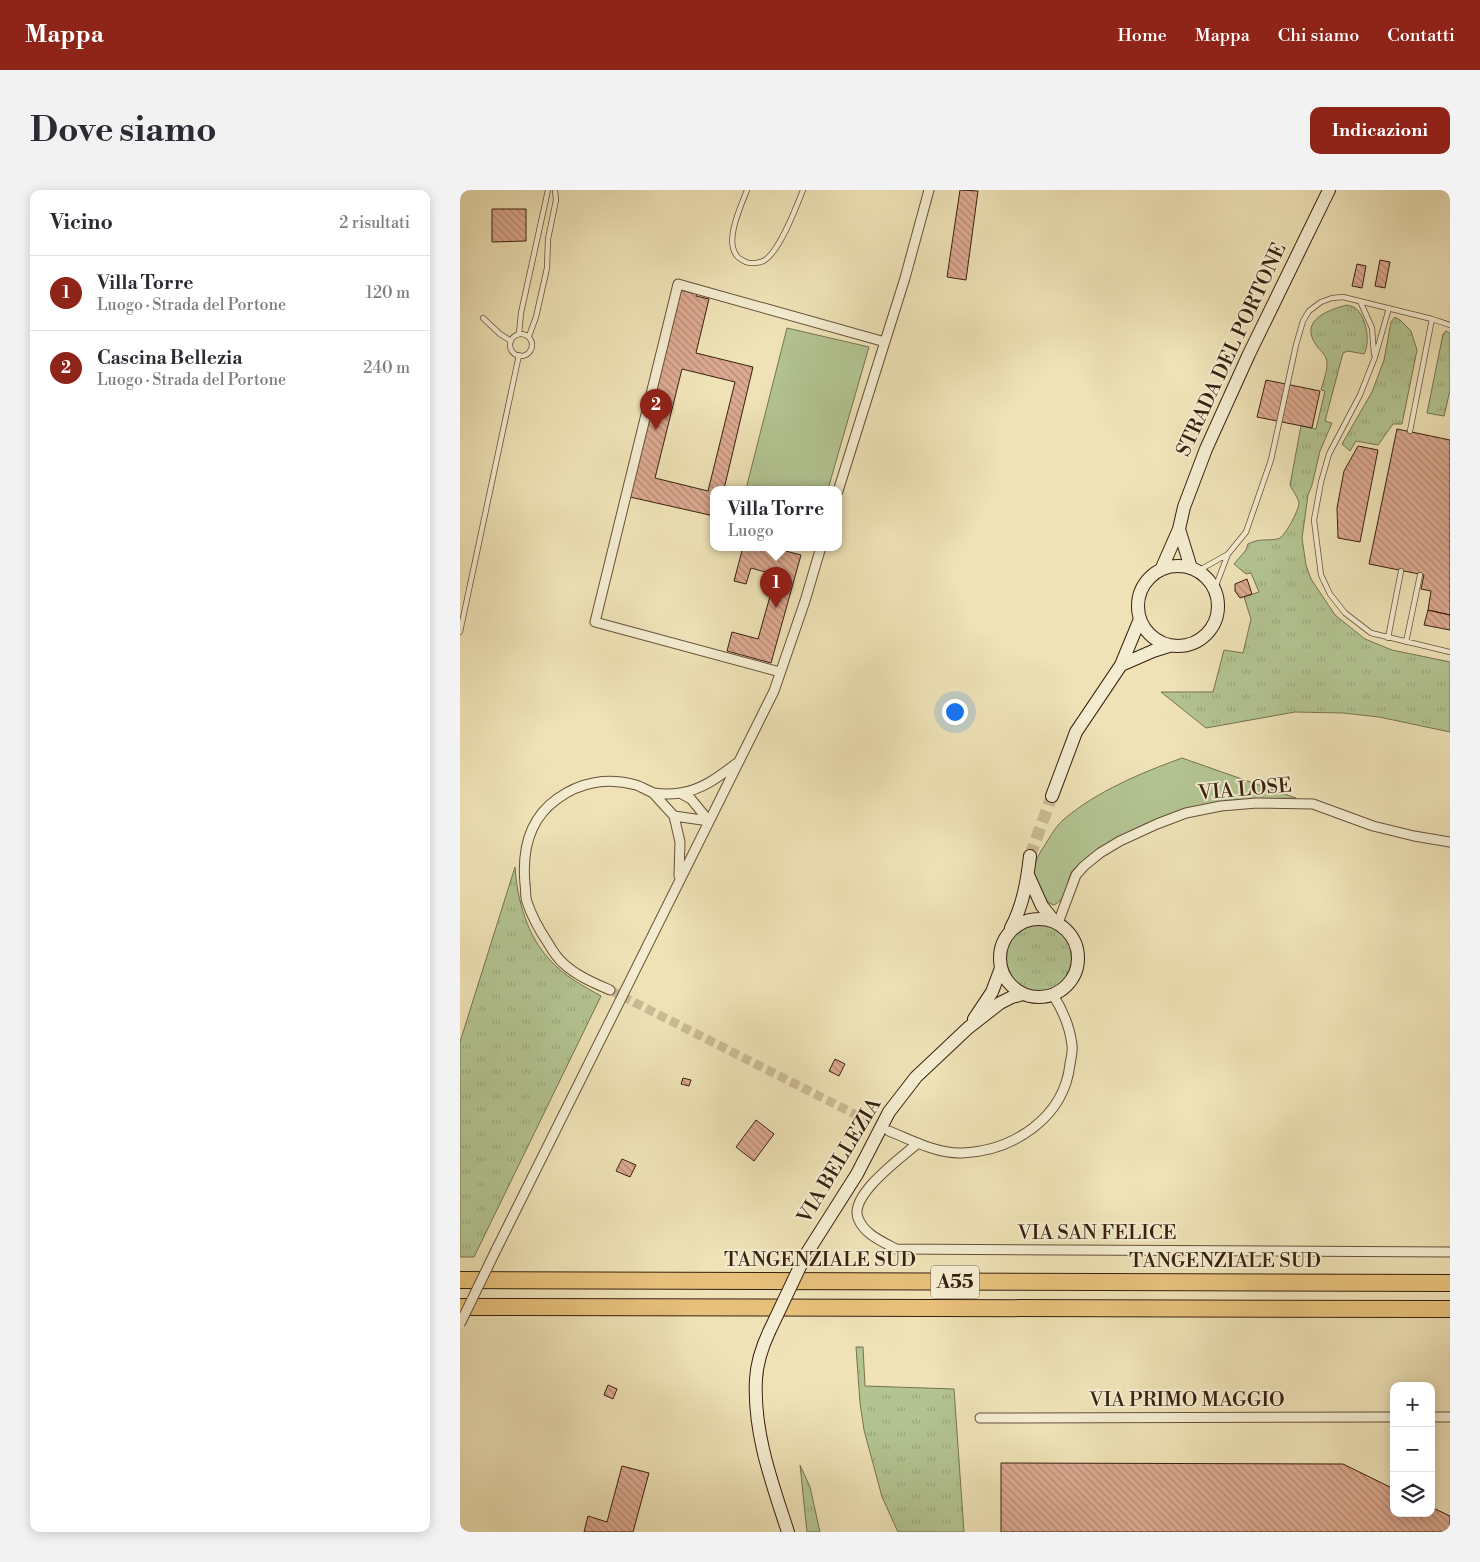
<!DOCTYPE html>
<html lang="it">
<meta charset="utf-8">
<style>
body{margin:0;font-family:"Libre Bodoni",serif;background:#f2f2f3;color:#2b2b33}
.controls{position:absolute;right:15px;bottom:15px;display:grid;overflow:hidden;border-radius:10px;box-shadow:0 2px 12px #0003}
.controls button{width:45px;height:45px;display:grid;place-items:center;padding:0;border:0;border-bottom:1px solid #e1e1e2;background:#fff;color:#2b2b33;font:25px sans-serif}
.you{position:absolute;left:494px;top:521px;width:18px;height:18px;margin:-12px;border:4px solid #fff;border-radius:50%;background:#1a73e8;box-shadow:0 0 0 8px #1a73e833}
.badge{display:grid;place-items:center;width:32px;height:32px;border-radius:50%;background:#8f2418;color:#fff;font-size:16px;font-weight:700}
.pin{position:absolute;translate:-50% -41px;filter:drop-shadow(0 1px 2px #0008)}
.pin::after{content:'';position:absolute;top:26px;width:18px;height:15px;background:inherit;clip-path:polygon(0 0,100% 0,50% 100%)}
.popup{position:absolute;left:250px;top:296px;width:132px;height:65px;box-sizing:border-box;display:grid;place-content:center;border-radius:10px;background:#fff;filter:drop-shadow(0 1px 4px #0005);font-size:16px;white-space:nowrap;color:#7c7c81}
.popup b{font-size:19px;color:#2b2b33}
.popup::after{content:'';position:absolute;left:50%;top:100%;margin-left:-10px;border:10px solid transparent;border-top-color:#fff}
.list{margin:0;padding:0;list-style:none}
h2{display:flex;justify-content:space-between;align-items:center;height:65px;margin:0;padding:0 20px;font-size:21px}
h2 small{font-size:16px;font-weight:400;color:#7c7c81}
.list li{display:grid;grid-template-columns:32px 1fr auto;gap:15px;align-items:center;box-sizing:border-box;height:75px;padding:0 20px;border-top:1px solid #e1e1e2}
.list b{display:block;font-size:19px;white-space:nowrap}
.list p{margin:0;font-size:16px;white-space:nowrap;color:#7c7c81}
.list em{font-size:16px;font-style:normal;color:#7c7c81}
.icon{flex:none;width:28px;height:28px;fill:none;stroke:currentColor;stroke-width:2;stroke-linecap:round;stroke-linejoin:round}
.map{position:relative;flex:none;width:990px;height:1342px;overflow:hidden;border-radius:10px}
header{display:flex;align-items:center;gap:30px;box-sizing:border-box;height:70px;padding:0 25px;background:#8f2418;color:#fff}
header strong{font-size:24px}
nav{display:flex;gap:28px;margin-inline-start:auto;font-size:18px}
.intro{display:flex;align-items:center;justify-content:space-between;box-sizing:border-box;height:120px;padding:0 30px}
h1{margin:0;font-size:35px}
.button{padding:12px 22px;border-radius:10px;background:#8f2418;color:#fff;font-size:18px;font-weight:700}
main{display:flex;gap:30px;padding:0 30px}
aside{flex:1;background:#fff;border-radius:10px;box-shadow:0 2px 12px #0003}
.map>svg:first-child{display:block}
.grass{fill:url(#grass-tufts);stroke:#767250}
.garden{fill:#b3c492;stroke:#767250}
.building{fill:url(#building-back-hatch);stroke:#38200f;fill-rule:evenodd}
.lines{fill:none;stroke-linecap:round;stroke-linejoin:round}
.street-tunnel{stroke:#cabb95;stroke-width:9;stroke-dasharray:9 4.5;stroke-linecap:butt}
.secondary-tunnel{stroke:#cabb95;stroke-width:12;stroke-dasharray:12 6;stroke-linecap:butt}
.lane-casing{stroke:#665039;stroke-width:6}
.street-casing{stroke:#665039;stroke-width:11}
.secondary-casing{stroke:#38200f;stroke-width:14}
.highway-casing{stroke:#38200f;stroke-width:18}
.lane{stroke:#f4ecd0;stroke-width:4.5}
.street{stroke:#f4ecd0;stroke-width:9}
.secondary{stroke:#f4ecd0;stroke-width:12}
.highway{stroke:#e7c17b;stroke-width:16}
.street-bridge-casing{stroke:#665039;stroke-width:11;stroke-linecap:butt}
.secondary-bridge-casing{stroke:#38200f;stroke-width:14;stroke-linecap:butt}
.street-bridge{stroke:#f4ecd0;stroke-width:9}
.secondary-bridge{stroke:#f4ecd0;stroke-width:12}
.labels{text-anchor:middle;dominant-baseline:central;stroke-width:4;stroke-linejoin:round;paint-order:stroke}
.shield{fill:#f4ecd0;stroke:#705d49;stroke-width:1}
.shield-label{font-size:19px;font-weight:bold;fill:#38200f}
.street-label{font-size:20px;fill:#38200f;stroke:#f4ecd0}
</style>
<header>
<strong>Mappa</strong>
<nav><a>Home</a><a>Mappa</a><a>Chi siamo</a><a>Contatti</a></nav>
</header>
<div class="intro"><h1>Dove siamo</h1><a class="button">Indicazioni</a></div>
<main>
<aside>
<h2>Vicino<small>2 risultati</small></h2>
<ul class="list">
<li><span class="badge">1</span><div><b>Villa Torre</b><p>Luogo · Strada del Portone</p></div><em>120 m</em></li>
<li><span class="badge">2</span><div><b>Cascina Bellezia</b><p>Luogo · Strada del Portone</p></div><em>240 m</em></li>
</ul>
</aside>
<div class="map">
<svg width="990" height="1342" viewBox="0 0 990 1342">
<defs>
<pattern id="grass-tufts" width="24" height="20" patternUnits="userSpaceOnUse" patternTransform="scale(1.25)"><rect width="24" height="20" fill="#b3c492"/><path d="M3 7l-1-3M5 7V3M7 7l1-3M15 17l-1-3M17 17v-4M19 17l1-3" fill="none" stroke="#9ba87d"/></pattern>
<pattern id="building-back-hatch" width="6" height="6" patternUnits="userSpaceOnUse" patternTransform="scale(1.25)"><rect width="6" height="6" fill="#ddaa91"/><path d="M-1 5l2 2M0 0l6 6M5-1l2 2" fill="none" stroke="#b48a75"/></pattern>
</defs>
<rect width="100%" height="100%" fill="#eee2b6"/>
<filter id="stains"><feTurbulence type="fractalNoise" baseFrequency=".004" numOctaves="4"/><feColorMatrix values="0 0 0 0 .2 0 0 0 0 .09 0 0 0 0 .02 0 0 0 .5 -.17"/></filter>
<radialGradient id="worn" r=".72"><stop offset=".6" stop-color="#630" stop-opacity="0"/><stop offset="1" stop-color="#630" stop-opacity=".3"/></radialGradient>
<!-- grass -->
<path class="grass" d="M 887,115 C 888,115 894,117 895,118 C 906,125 911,152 904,164 L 888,161 L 883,163 L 865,231 L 872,233 L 860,261 L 852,295 L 848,305 L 842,348 L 846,375 L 851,389 L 875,425 L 905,449 L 932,460 L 990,472 L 990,542 L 919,527 L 883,523 L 835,522 L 746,538 L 701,502 L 753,502 L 764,460 L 783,463 L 791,429 L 784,407 L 799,402 L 791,383 L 786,384 L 774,374 L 786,360 L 788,354 C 801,347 811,352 820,348 C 826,344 839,320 839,313 C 838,307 832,300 830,295 L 841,236 L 856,239 L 865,201 L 861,200 C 863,192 867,182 867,174 C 867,164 860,161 856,155 C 839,130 868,120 887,115 Z
M 935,127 L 940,130 L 951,141 L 957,160 L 942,234 L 933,234 L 918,255 L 896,251 L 890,261 L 882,254 L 912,202 L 924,170 L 931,132 Z
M 986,141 L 990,143 L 990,200 L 984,226 L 967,223 L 983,144 Z
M 55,677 C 57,709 67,746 90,770 C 104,786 123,796 141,806 L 14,1067 L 0,1067 L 0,852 Z
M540 768a39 39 0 1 1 78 0a39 39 0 1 1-78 0Z
M 396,1157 L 403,1157 L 405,1196 L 494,1199 L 504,1342 L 438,1342 L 422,1307 L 404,1240 L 400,1213 Z
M 340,1275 L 350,1297 L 360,1342 L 347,1342 Z"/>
<!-- garden -->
<path class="garden" d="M 327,138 L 409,157 L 368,299 L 286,299 Z
M 722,568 L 836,608 C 810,609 785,608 760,612 C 710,619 661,641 622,673 C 618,675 613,679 611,683 C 605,697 609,707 594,715 C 582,711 580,704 575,693 C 570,683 576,670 581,661 C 588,651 594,638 603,630 C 637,601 681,583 722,568 Z"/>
<!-- building -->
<path class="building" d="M 500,0 L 518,1 L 506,90 L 487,87 Z
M 32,19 L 66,19 L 66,51 L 32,52 Z
M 920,70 L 930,72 L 925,98 L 915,96 Z
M 897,74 L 906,76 L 902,98 L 892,96 Z
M 220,100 L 237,104 L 236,106 L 249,109 L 236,163 L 293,177 L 264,299 L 254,299 L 254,326 L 170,307 ZM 222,179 L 275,192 L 248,301 L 195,288 Z
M 806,190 L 860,201 L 852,238 L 797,227 Z
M 937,239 L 990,250 L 990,425 L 968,420 L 971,401 L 961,399 L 964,385 L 909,374 Z
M 898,256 L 918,260 L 900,352 L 878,348 L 877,318 L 884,281 Z
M 283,357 L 310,357 L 341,365 L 311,473 L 267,461 L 272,442 L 298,449 L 316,385 L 291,378 L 286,394 L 274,391 Z
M 787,389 L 792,404 L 780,408 L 775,401 L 775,394 Z
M 968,420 L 990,425 L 990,440 L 964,435 Z
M 375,869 L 385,874 L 379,886 L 369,881 Z
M 223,888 L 231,890 L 229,896 L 221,894 Z
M 296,930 L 314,944 L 294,971 L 276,957 Z
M 162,969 L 176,975 L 170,987 L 156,981 Z
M 148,1195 L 157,1199 L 153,1209 L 144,1205 Z
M 541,1273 L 883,1274 L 934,1299 L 934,1323 L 971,1323 L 971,1317 L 990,1326 L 990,1342 L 541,1342 Z
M 162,1276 L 189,1283 L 173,1342 L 124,1342 L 128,1326 L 147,1332 Z"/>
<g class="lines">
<!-- street-tunnel -->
<path class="street-tunnel" d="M 150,800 L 424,939"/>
<!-- secondary-tunnel -->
<path class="secondary-tunnel" d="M 570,666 L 592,606"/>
<defs>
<path id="lane" d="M 287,0 C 281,16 264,51 277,66 C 278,68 284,71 286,72 C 291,74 301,73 305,70 C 320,60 336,18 343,0
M 900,111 L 912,138 L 914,164
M 929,118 L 915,167 L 900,205 L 869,264 L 861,292 L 854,330 L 861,385 L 870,404 L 885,423 L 911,443 L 990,462
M 23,128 L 40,144 L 51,151
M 59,144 L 61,123 L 88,0
M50 155a11 11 0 1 1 22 0a11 11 0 1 1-22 0Z
M 69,146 L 76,127 L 87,78 L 88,49 L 96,10 L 95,0
M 950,241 L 972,129
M 768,364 L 786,342 L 811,270 L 836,155 L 843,131 L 849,121 L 861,112 L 872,108 L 883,107 L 972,129 L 990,135
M 738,381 L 768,364 L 755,398
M 0,442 L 59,165
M 928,448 L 941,381
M 946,452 L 960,385"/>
<path id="street" d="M 378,301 L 445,88 L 469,0
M 320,482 L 135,432 L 218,94 L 425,152
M 193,603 L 214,626 L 220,652 L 219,686
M 220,603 L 231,609 L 249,631
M 214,626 L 249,631
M 598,733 L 616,685 L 624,676 L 640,663 L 660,651 L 697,634 L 726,623 L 761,616 L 797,613 L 853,614 L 913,636 L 954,646 L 990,652
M 150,800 C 134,793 117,786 104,774 C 98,769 92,760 88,753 C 80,741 72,727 67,712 C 65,707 66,700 65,694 C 62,661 69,629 97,609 C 120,592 148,587 176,595 C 182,597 188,601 194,603 C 201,604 213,604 220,603 C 242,600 260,586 277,573
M 429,941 C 451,950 477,964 502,963 C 553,961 604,928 610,874 C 611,868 613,861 612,855 C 610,838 602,819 593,805
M 458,953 C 442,967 389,1005 398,1028 C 404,1044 421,1051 436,1059 L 990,1062
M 36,1060 L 314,501 L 345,411 L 361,357
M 971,1227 L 990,1227
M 520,1228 L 934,1227"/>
<path id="secondary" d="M 719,339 L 731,378
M678 416a40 40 0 1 1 80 0a40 40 0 1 1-80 0Z
M 701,380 L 719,339 L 724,317 L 746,259 L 789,164 L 869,0
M 661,475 L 693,461 L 709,456
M 592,606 L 616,542 L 661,475 L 680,429
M 568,685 L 582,716 L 594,731
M540 768a39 39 0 1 1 78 0a39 39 0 1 1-78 0Z
M 551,738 C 563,715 567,692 570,666
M 514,829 L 532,802 L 541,778
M 345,1066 L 397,984 L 429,922 L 456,887 L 508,838 L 540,813 L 552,807 L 563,804
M 309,1142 C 302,1157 297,1172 296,1189 C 293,1242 312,1293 328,1342"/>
<path id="highway" d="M 0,1090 L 990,1093
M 0,1117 L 990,1119"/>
</defs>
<!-- lane casing -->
<use href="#lane" class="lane-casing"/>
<!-- street casing -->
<use href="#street" class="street-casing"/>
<!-- secondary casing -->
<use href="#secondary" class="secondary-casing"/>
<!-- highway casing -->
<use href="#highway" class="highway-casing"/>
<!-- lane -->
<use href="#lane" class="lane"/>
<!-- street -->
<use href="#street" class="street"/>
<!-- secondary -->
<use href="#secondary" class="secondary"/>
<!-- highway -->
<use href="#highway" class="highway"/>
<defs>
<path id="street-bridge" d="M 0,1134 L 36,1060"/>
<path id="secondary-bridge" d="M 309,1142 L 345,1066"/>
</defs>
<!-- street-bridge casing -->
<use href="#street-bridge" class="street-bridge-casing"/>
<!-- secondary-bridge casing -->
<use href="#secondary-bridge" class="secondary-bridge-casing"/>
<!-- street-bridge -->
<use href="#street-bridge" class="street-bridge"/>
<!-- secondary-bridge -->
<use href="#secondary-bridge" class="secondary-bridge"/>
</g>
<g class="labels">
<!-- shield labels -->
<rect class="shield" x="471" y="1075.5" width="48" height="33" rx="4"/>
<g class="shield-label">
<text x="495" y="1092">A55</text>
</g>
<!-- street labels -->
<g class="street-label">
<text transform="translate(772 160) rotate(-65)">STRADA DEL PORTONE</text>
<text transform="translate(785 600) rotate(-5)">VIA LOSE</text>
<text transform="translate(380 971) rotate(-59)">VIA BELLEZIA</text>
<text x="637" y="1043">VIA SAN FELICE</text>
<text x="360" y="1070">TANGENZIALE SUD</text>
<text x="765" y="1071">TANGENZIALE SUD</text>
<text x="727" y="1210">VIA PRIMO MAGGIO</text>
</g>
</g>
<rect width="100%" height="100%" filter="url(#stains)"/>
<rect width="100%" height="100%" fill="url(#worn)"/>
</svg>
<div class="controls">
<button>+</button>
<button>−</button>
<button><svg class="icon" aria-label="layers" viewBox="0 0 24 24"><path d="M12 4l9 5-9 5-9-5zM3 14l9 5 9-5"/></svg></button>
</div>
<div class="you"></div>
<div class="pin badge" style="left:316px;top:418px">1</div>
<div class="popup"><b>Villa Torre</b>Luogo</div>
<div class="pin badge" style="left:196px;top:240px">2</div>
</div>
</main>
